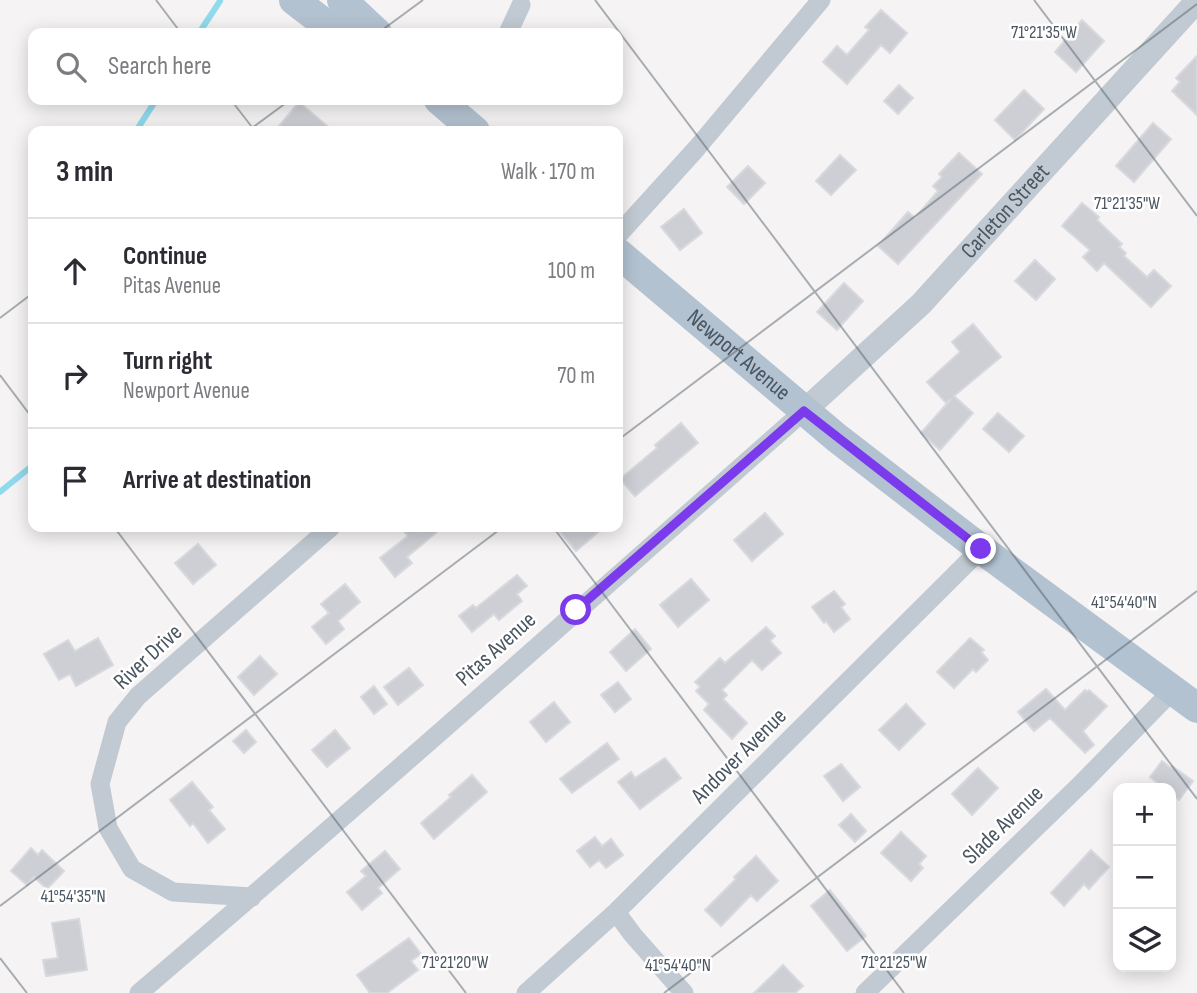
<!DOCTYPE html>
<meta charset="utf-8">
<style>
body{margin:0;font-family:"Sofia Sans Condensed",sans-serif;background:#f2f2f3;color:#2b2b33}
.controls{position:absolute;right:21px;bottom:21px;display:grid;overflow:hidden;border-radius:14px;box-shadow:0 4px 18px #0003}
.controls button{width:63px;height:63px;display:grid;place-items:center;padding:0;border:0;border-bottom:2px solid #e1e1e2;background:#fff;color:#2b2b33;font:35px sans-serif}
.stop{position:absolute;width:21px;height:21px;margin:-16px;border:5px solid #7c3aed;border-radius:50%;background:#fff}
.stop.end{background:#7c3aed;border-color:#fff;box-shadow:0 2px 7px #0008}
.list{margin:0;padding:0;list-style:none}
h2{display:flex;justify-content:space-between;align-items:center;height:91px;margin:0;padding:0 28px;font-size:30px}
h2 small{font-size:23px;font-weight:400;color:#7c7c81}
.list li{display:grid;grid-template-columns:46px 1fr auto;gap:21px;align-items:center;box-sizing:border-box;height:105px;padding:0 28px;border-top:2px solid #e1e1e2}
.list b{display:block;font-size:26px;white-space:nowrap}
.list p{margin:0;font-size:23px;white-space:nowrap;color:#7c7c81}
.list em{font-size:23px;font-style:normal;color:#7c7c81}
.icon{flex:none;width:38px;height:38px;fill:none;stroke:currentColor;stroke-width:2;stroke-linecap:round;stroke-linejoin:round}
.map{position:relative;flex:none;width:1197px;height:993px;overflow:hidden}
.search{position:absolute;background:#fff;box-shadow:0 4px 18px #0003;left:28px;top:28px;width:595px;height:77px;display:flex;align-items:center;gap:18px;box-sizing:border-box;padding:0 24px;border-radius:14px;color:#7c7c81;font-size:26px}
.panel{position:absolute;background:#fff;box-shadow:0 4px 18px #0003;left:28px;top:126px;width:595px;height:406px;border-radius:14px}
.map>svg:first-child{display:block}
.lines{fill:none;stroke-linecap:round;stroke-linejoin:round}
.stream{stroke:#90daee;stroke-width:6}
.building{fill:#cdcfd5;stroke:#d7d9de;stroke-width:2}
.minor{stroke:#c1cad2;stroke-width:19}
.tertiary{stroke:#c1cad2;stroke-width:24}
.primary{stroke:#b3c2d1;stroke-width:30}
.route{stroke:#7c3aed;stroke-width:9}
.ticks{fill:none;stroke:#4a5661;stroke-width:2;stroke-opacity:0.45}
.labels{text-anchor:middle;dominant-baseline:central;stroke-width:5;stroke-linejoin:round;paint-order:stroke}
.street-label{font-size:23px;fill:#4a5661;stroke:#fff}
.ticks-label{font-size:18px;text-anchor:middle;fill:#4a5661;stroke:#fff;stroke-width:5;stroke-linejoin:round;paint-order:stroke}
</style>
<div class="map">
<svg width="1197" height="993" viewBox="0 0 1197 993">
<rect width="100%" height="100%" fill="#f5f3f3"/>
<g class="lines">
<!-- stream -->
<path class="stream" d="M 199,33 L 220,1
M 136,131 L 156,100
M 0,492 L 33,465"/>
</g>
<!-- building -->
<path class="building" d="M 881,10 L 907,33 L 890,53 L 881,45 L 847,84 L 823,62 L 837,46 L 847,55 L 869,30 L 865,27 Z
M 1082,20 L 1104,41 L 1076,72 L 1055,52 Z
M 1197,56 L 1197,115 L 1172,91 L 1180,82 L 1176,78 Z
M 899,85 L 913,98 L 898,114 L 884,101 Z
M 1024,90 L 1044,109 L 1015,140 L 995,120 Z
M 299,102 L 333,131 L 275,131 Z
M 1153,123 L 1171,139 L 1134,182 L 1116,166 Z
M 959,153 L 982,174 L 898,264 L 878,246 L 908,212 L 915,218 L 938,191 L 933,186 L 942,177 L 939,174 Z
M 840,155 L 856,170 L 831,195 L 816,181 Z
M 748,166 L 765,183 L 744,204 L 727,187 Z
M 1082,203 L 1099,217 L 1097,220 L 1122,244 L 1119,247 L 1126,253 L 1124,256 L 1147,277 L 1154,270 L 1171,286 L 1151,307 L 1104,263 L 1097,271 L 1083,257 L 1090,250 L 1062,226 Z
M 684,209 L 702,233 L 680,250 L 661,227 Z
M 1035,260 L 1055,279 L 1036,300 L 1015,281 Z
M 844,283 L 863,301 L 837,330 L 817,312 Z
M 973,324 L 1001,357 L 954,396 L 973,413 L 940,450 L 921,433 L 951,399 L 946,403 L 927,382 L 960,352 L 952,342 Z
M 998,413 L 1024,436 L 1009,452 L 983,429 Z
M 681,423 L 698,443 L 635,496 L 620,479 L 657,448 L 655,445 Z
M 765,513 L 783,534 L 752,561 L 734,540 Z
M 400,527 L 443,527 L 407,557 L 412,563 L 395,577 L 380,558 L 408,536 Z
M 556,527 L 604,527 L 576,551 Z
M 198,544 L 216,565 L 193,584 L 175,563 Z
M 517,575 L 527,586 L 517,594 L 522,601 L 499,620 L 494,614 L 472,632 L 459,616 L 473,605 L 476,608 Z
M 691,579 L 709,600 L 678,627 L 660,605 Z
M 345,584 L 360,602 L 338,621 L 344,629 L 326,644 L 312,627 L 329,613 L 321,604 Z
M 834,591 L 845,604 L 841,607 L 850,619 L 834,632 L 826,621 L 824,623 L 812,607 Z
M 766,627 L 775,636 L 770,641 L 781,653 L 762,670 L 752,660 L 722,690 L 727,695 L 723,699 L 747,723 L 732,739 L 704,710 L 709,704 L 696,691 L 700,687 L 695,682 L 720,658 L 725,663 Z
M 635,629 L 651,649 L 626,671 L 610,652 Z
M 98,638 L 113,665 L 76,686 L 70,674 L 59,680 L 44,654 L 68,640 L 75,651 Z
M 970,638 L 984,650 L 981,652 L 988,660 L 976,672 L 973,669 L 954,688 L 937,672 Z
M 260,656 L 277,674 L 254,695 L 238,677 Z
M 409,668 L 423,685 L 398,705 L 384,687 Z
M 618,682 L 631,699 L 615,712 L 601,695 Z
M 374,686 L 387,704 L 374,714 L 361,697 Z
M 1046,689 L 1065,710 L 1085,690 L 1087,692 L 1089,690 L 1107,706 L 1083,731 L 1094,745 L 1085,753 L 1050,718 L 1034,731 L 1018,712 Z
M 554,702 L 570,722 L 546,742 L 530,722 Z
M 906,704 L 925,724 L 899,750 L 879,730 Z
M 246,730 L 256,742 L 244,753 L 233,741 Z
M 335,730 L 350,748 L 327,767 L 312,750 Z
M 607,743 L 619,759 L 572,793 L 560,779 Z
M 665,758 L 681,778 L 640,809 L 618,782 L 631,772 L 635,778 Z
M 1162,761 L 1171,768 L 1172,766 L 1193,781 L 1179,800 L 1171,793 L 1171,788 L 1164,788 L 1150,777 Z
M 841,764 L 860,787 L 843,801 L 824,776 Z
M 978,768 L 998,788 L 972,815 L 952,794 Z
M 472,775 L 487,792 L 434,839 L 421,823 L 451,797 L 449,795 Z
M 192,782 L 213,807 L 209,810 L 225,829 L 208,843 L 193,823 L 190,826 L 170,800 Z
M 851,814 L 866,831 L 855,842 L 839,825 Z
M 901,832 L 926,856 L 919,864 L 923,868 L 911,881 L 881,853 Z
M 595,837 L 602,846 L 611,839 L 623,855 L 606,868 L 599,860 L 590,867 L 577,851 Z
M 31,848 L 38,855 L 42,850 L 64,871 L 47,889 L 34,877 L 27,885 L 11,871 Z
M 1091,850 L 1109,867 L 1089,889 L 1084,884 L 1064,906 L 1051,893 Z
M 385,851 L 400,869 L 378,888 L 382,893 L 362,910 L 347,892 L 366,876 L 361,871 Z
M 756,856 L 778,881 L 757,901 L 751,895 L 721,926 L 705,910 L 736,879 L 734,877 Z
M 830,890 L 866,936 L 847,951 L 811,906 Z
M 79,919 L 87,970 L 46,976 L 43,960 L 58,958 L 52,923 Z
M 409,938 L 421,954 L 411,961 L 418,970 L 387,993 L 370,993 L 357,975 Z
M 783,965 L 803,986 L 795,993 L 754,993 Z"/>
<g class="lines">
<!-- minor -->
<path class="minor" d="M 508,33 L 521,5
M 618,235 L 696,149 L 821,0
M 252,897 L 173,892 L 132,869 L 108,828 L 100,784 L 117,722 L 138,696 L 331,527
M 616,912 L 633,935 L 684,993
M 139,993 C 363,802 583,606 804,411
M 526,993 L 616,912 L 981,549
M 865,993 L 1083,782 L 1173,690"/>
<!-- tertiary -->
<path class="tertiary" id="s1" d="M 804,411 L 921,304 L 1197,1"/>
<!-- primary -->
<g class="primary">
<path d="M 294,0 L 337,33"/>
<path d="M 342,0 L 377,33"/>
<path d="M 439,100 L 475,131"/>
<path id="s2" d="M 618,253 L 837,438 L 981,549 L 1197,708"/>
</g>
</g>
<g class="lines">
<!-- route -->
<path class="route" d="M 576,610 L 804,411 L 981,549"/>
</g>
<!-- ticks -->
<path class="ticks" d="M 156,0 L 181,33M 595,0 L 1197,799M 1034,0 L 1197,216M 378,33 L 423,0M 231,100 L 255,131M 248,131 L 290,100M 0,318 L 33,293M 0,375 L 33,419M 618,440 L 1197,4M 114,527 L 466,993M 553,527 L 904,993M 0,906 L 503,527M 0,958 L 27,993M 664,993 L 1197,591"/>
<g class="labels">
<!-- street labels -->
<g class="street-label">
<text stroke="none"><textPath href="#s1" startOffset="284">Carleton Street</textPath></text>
<text stroke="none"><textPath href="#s2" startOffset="158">Newport Avenue</textPath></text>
<text transform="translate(496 649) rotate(-42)">Pitas Avenue</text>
<text transform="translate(148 657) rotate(-43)">River Drive</text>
<text transform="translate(739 756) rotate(-45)">Andover Avenue</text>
<text transform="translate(1003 825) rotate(-44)">Slade Avenue</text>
</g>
</g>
<g class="ticks-label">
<text x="1044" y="38">71°21'35"W</text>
<text x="1127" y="209">71°21'35"W</text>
<text x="1124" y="608">41°54'40"N</text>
<text x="73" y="902">41°54'35"N</text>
<text x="455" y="968">71°21'20"W</text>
<text x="894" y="968">71°21'25"W</text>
<text x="678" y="971">41°54'40"N</text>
</g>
</svg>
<div class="controls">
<button>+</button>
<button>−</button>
<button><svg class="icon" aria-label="layers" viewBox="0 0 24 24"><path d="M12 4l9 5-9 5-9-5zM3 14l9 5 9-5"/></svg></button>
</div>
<div class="stop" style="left:576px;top:610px"></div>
<div class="stop end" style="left:981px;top:549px"></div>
<div class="search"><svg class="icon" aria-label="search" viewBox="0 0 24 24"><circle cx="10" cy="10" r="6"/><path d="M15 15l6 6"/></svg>Search here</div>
<section class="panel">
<h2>3 min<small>Walk · 170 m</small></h2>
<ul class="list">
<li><svg class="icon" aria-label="ahead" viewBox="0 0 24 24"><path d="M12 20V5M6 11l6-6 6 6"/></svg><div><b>Continue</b><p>Pitas Avenue</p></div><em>100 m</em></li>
<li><svg class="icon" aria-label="right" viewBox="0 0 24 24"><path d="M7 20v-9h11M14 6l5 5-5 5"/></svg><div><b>Turn right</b><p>Newport Avenue</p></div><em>70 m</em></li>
<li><svg class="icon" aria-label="arrive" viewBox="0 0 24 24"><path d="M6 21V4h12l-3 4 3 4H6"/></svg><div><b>Arrive at destination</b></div></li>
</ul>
</section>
</div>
